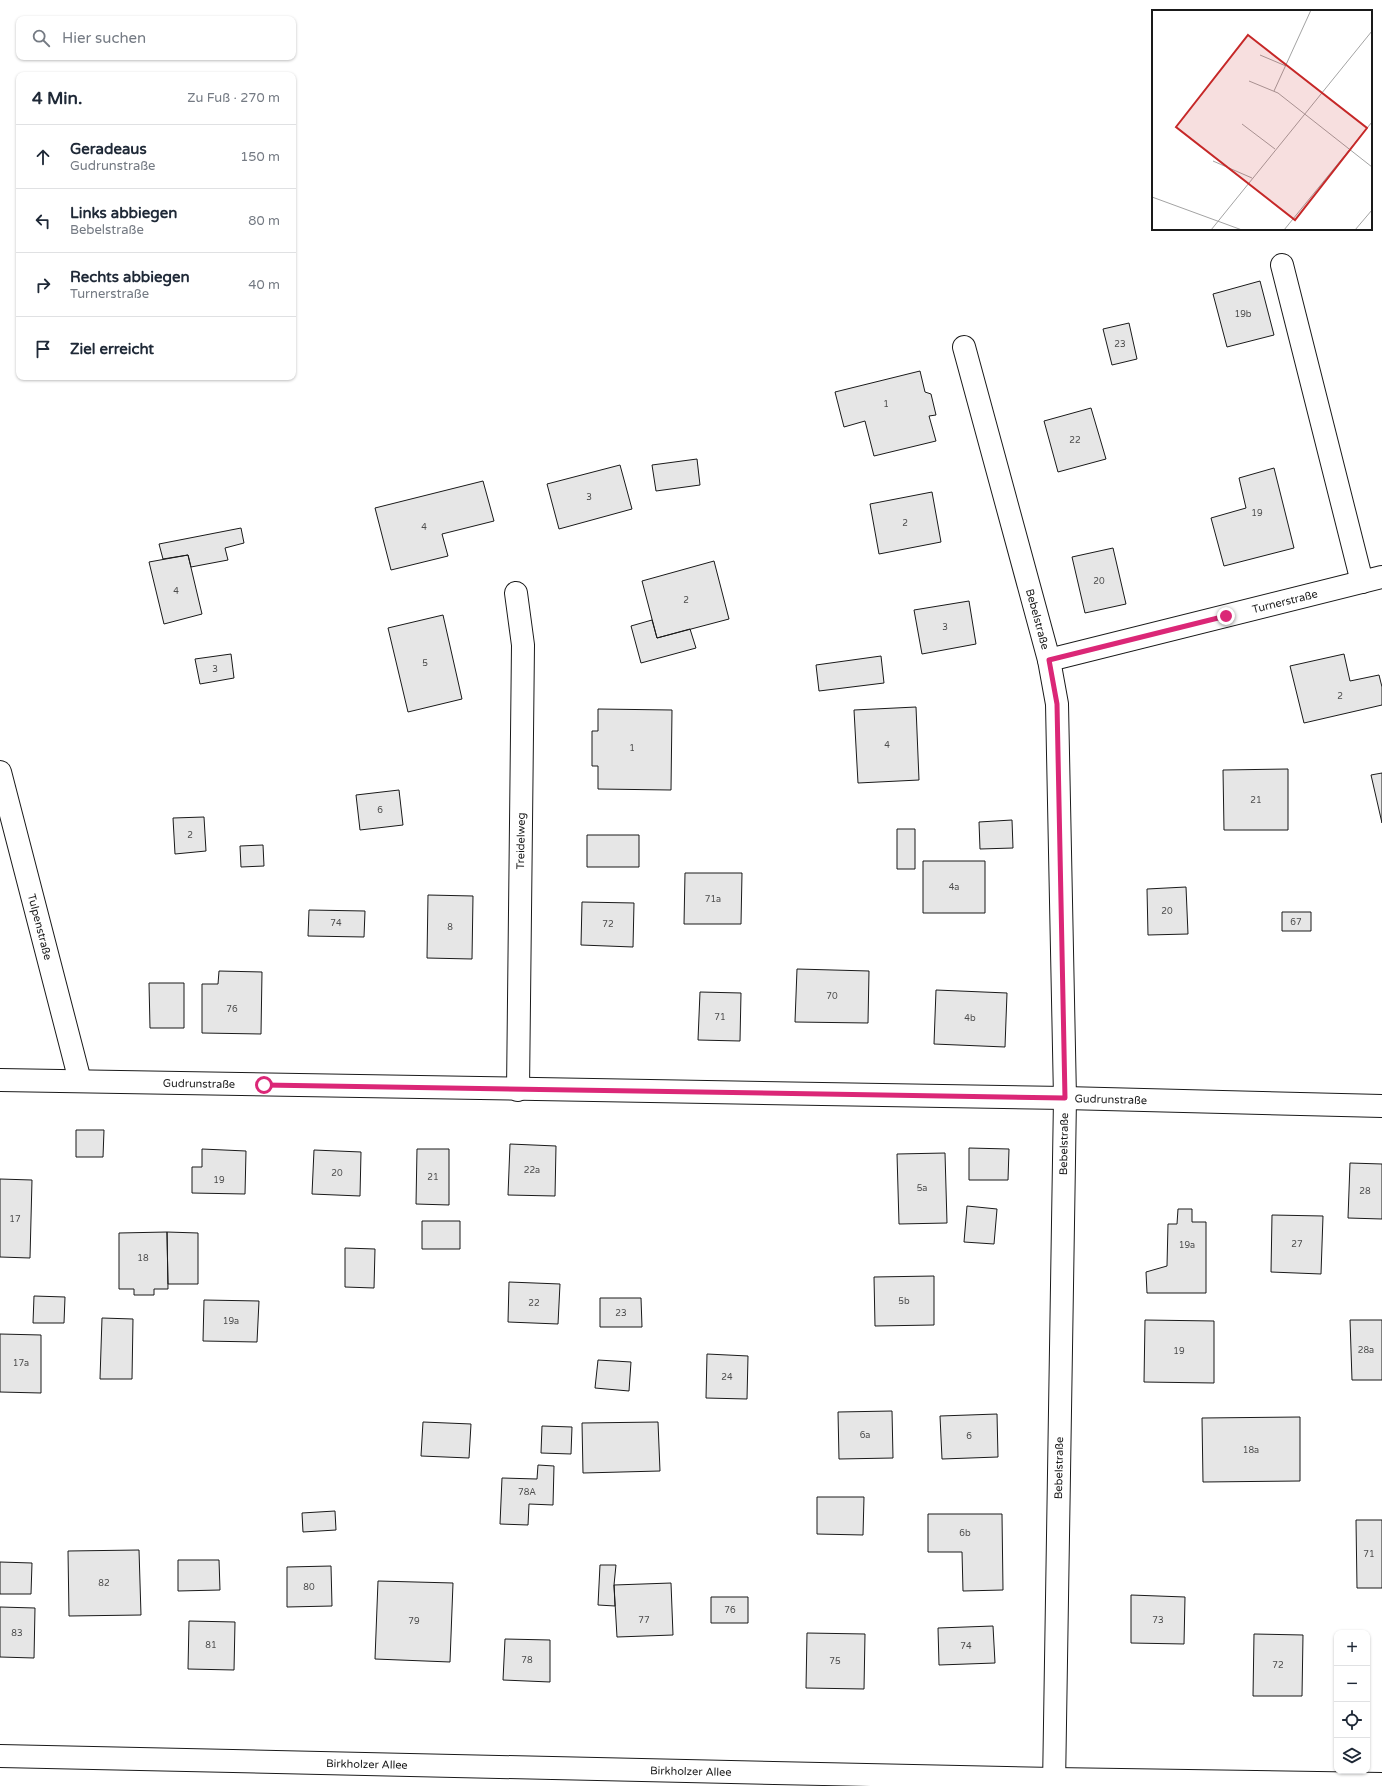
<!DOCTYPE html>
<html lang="de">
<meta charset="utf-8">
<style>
body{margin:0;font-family:"Varela Round",sans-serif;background:#f6f6f7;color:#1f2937}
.controls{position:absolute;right:12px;bottom:12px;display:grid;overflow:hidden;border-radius:8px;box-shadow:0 1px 3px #0004}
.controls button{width:36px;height:36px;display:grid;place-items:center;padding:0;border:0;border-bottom:1px solid #e0e1e3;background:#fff;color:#1f2937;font:20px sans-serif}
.stop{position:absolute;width:12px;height:12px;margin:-9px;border:3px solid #db2777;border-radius:50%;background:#fff}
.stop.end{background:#db2777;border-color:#fff;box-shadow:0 1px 4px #0008}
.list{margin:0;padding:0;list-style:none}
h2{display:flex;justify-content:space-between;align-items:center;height:52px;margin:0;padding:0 16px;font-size:17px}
h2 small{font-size:13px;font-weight:400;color:#747a83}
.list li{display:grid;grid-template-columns:26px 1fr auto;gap:12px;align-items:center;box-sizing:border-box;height:64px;padding:0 16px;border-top:1px solid #e0e1e3}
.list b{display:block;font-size:15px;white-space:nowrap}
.list p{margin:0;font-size:13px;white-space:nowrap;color:#747a83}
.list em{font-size:13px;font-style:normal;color:#747a83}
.icon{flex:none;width:22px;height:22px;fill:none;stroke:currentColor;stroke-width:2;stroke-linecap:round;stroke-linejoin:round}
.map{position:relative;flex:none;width:1382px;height:1786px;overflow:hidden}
.search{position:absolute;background:#fff;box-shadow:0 1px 3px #0004;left:16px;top:16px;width:280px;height:44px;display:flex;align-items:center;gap:10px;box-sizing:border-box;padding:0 14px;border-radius:8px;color:#747a83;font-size:15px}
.panel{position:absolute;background:#fff;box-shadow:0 1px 3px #0004;left:16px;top:72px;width:280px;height:308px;border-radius:8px}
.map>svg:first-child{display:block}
.building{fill:#e6e6e6;stroke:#1a1a1a}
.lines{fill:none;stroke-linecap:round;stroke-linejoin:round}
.minor-casing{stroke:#1a1a1a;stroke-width:24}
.minor{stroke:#fff;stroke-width:22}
.route{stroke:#db2777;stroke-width:5}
.labels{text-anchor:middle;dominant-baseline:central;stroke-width:3;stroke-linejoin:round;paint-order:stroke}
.number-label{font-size:9px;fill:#4d4d4d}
.street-label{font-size:11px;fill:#1a1a1a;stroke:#fff}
.inset-road{fill:none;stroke:#a3a3a3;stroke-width:1}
.view{fill:#c62828;fill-opacity:0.15;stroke:#c62828;stroke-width:2}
.inset-edge{fill:none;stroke:#1a1a1a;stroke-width:2}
</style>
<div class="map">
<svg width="1382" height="1786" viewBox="0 0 1382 1786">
<rect width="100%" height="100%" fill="#fff"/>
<!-- building -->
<path class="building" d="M 1260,281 L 1274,335 L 1227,347 L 1213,294 Z
M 1129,323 L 1137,359 L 1112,365 L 1103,329 Z
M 920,371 L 925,392 L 931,394 L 936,415 L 929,416 L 936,441 L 874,456 L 865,421 L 844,427 L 835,392 Z
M 1091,408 L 1106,459 L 1058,472 L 1044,421 Z
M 697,459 L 700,485 L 656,491 L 652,465 Z
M 620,465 L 632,509 L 559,529 L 547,484 Z
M 1274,468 L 1294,548 L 1224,566 L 1211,518 L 1246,508 L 1239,478 Z
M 483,481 L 494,521 L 442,534 L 448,556 L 391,570 L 375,508 Z
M 932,492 L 941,542 L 879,554 L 870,504 Z
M 241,528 L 244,543 L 225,548 L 228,560 L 191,567 L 188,555 L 163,559 L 159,544 Z
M 1113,548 L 1126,604 L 1085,613 L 1072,557 Z
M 188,555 L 202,614 L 164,624 L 149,562 Z
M 714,561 L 729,619 L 657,638 L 642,581 Z
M 969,601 L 976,644 L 922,654 L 914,610 Z
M 443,615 L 462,699 L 408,712 L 388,628 Z
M 652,620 L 657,638 L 690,629 L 696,648 L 641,663 L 631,626 Z
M 231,654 L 234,678 L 200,684 L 195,659 Z
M 1344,654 L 1350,681 L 1379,675 L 1382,687 L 1382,705 L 1304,723 L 1290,666 Z
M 881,656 L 884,683 L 819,691 L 816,665 Z
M 916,707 L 919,780 L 858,783 L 854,710 Z
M 598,709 L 672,710 L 671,790 L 598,789 L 598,766 L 592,766 L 592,731 L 598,731 Z
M 1288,769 L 1288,830 L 1224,830 L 1223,770 Z
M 1382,773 L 1382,823 L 1371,775 Z
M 399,790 L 403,825 L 360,830 L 356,795 Z
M 204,817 L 206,851 L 175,854 L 173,818 Z
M 1012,820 L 1013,848 L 980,849 L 979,822 Z
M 897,829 L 915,829 L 915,869 L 897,869 Z
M 587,835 L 639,835 L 639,867 L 587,867 Z
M 263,845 L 264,866 L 241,867 L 240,846 Z
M 923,861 L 985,861 L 985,913 L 923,913 Z
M 685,873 L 742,873 L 741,924 L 684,924 Z
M 1186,887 L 1188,934 L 1148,935 L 1147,889 Z
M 428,895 L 473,896 L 472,959 L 427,958 Z
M 582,902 L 634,903 L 633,947 L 581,945 Z
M 309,910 L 365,911 L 364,937 L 308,936 Z
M 1282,912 L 1311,912 L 1311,931 L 1282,931 Z
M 797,969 L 869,971 L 868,1023 L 795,1022 Z
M 219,971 L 262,972 L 261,1034 L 202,1033 L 202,984 L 218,984 Z
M 149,983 L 184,983 L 184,1028 L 150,1028 Z
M 936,990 L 1007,993 L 1005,1047 L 934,1044 Z
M 700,992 L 741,993 L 740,1041 L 698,1040 Z
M 76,1130 L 104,1130 L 103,1157 L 76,1157 Z
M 510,1144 L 556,1146 L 555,1196 L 508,1195 Z
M 969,1148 L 1009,1149 L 1008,1180 L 969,1180 Z
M 202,1149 L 246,1151 L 245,1194 L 192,1193 L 192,1167 L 202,1167 Z
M 417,1149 L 449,1149 L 449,1205 L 416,1204 Z
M 314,1150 L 361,1152 L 360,1196 L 312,1194 Z
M 945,1153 L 947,1223 L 899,1224 L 897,1154 Z
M 1350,1163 L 1382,1164 L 1382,1219 L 1348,1218 Z
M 0,1179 L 32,1180 L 30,1258 L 0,1257 Z
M 967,1206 L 997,1209 L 994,1244 L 964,1242 Z
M 1178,1209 L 1192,1209 L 1192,1222 L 1206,1222 L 1206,1293 L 1147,1293 L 1146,1272 L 1167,1266 L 1168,1224 L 1177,1224 Z
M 1272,1215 L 1323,1216 L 1321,1274 L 1271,1272 Z
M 422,1221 L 460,1221 L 460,1249 L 422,1249 Z
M 167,1232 L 168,1289 L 154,1289 L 154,1295 L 134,1295 L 134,1289 L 119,1289 L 119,1233 Z
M 167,1232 L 198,1233 L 198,1284 L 168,1284 Z
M 345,1248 L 375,1249 L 374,1288 L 345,1287 Z
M 934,1276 L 934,1325 L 875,1326 L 874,1277 Z
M 509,1282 L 560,1284 L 558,1324 L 508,1322 Z
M 34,1296 L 65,1297 L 64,1323 L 33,1323 Z
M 600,1298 L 641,1298 L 642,1327 L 600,1327 Z
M 204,1300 L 259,1301 L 257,1342 L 203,1341 Z
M 102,1318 L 133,1319 L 132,1379 L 100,1379 Z
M 1145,1320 L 1214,1321 L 1214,1383 L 1144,1382 Z
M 1350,1320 L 1382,1320 L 1382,1380 L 1352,1380 Z
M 0,1334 L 41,1335 L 41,1393 L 0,1392 Z
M 707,1354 L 748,1356 L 747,1399 L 706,1398 Z
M 598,1360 L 631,1362 L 629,1391 L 595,1388 Z
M 892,1411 L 893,1458 L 839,1459 L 838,1412 Z
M 997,1414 L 998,1457 L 942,1459 L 940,1416 Z
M 1300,1417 L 1300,1481 L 1203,1482 L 1202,1418 Z
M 423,1422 L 471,1424 L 469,1458 L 421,1456 Z
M 658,1422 L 660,1471 L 583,1473 L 582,1423 Z
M 542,1426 L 572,1427 L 571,1454 L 541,1453 Z
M 538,1465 L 554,1466 L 553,1505 L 529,1504 L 528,1525 L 500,1524 L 502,1478 L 537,1479 Z
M 817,1497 L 864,1497 L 863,1535 L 817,1534 Z
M 335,1511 L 336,1530 L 303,1532 L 302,1513 Z
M 928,1514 L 1002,1514 L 1003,1590 L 963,1591 L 962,1552 L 928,1552 Z
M 1356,1520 L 1382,1520 L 1382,1588 L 1357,1588 Z
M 139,1550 L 141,1615 L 69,1616 L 68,1551 Z
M 178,1560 L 219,1560 L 220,1590 L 178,1591 Z
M 0,1562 L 32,1563 L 31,1594 L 0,1594 Z
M 600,1565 L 616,1565 L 614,1585 L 615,1606 L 598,1605 Z
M 331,1566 L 332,1606 L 287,1607 L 287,1567 Z
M 378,1581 L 453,1583 L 450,1662 L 375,1659 Z
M 671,1583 L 673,1635 L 617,1637 L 614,1585 Z
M 1131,1595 L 1185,1597 L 1184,1644 L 1131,1643 Z
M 711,1597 L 748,1597 L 748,1623 L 711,1623 Z
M 0,1607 L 35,1608 L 34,1658 L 0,1657 Z
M 189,1621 L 235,1622 L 234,1670 L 188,1669 Z
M 993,1626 L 995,1663 L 939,1665 L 938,1628 Z
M 807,1633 L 865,1634 L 864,1689 L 806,1688 Z
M 1254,1634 L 1303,1635 L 1302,1696 L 1253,1696 Z
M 505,1639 L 550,1640 L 550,1682 L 503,1680 Z"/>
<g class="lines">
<defs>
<g id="minor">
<path d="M 1282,265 L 1362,582"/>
<path id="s1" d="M 964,347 L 1049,660 L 1057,704 L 1065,1098 L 1054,1786"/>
<path d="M 516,593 L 523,645 L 518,1090"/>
<path id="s2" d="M 1049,660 L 1382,577"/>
<path id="s3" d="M 0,772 L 80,1081"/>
<path id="s4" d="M 0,1080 L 1065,1098 L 1382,1106"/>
<path id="s5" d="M 0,1756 L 1054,1779 L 1382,1784"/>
</g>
</defs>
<!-- minor casing -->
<use href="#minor" class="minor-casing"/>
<!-- minor -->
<use href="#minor" class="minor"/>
</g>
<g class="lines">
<!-- route -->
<path class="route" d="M 264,1085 L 1065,1098 L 1057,704 L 1049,660 L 1226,616"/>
</g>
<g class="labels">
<!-- number labels -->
<g class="number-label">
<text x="1243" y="314">19b</text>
<text x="1120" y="344">23</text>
<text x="886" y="404">1</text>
<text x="1075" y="440">22</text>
<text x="589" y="497">3</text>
<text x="1257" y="513">19</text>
<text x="905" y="523">2</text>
<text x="424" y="527">4</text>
<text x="1099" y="581">20</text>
<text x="176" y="591">4</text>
<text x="686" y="600">2</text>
<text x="945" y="627">3</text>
<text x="425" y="663">5</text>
<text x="215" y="669">3</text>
<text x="1340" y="696">2</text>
<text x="887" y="745">4</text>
<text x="632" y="748">1</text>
<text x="1256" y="800">21</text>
<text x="380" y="810">6</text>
<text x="190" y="835">2</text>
<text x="954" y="887">4a</text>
<text x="713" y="899">71a</text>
<text x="1167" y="911">20</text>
<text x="1296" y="922">67</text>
<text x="336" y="923">74</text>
<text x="608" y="924">72</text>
<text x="450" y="927">8</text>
<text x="832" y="996">70</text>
<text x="232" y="1009">76</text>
<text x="720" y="1017">71</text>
<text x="970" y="1018">4b</text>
<text x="532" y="1170">22a</text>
<text x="337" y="1173">20</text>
<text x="433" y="1177">21</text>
<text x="219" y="1180">19</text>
<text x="922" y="1188">5a</text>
<text x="1365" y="1191">28</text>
<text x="15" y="1219">17</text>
<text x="1297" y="1244">27</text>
<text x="1187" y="1245">19a</text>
<text x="143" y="1258">18</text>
<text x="904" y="1301">5b</text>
<text x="534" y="1303">22</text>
<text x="621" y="1313">23</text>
<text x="231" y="1321">19a</text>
<text x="1366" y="1350">28a</text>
<text x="1179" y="1351">19</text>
<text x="21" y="1363">17a</text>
<text x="727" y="1377">24</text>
<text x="865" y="1435">6a</text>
<text x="969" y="1436">6</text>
<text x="1251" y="1450">18a</text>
<text x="527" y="1492">78A</text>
<text x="965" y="1533">6b</text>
<text x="1369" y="1554">71</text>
<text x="104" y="1583">82</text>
<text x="309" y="1587">80</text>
<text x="730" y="1610">76</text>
<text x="644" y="1620">77</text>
<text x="1158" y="1620">73</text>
<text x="414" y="1621">79</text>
<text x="17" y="1633">83</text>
<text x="211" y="1645">81</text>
<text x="966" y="1646">74</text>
<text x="527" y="1660">78</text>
<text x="835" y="1661">75</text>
<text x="1278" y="1665">72</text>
</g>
<!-- street labels -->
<g class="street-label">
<text stroke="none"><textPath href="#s2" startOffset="243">Turnerstraße</textPath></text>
<text stroke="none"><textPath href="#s1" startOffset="282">Bebelstraße</textPath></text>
<text transform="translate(521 841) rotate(-89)">Treidelweg</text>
<text stroke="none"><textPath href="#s3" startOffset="160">Tulpenstraße</textPath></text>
<text stroke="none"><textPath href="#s4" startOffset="199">Gudrunstraße</textPath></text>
<text stroke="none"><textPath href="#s4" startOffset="1111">Gudrunstraße</textPath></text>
<text transform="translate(1064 1144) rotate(-89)">Bebelstraße</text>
<text transform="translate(1059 1468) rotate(-89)">Bebelstraße</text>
<text stroke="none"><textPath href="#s5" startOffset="367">Birkholzer Allee</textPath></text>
<text stroke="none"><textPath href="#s5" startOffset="691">Birkholzer Allee</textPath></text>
</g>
</g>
<!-- overview -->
<g transform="translate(1152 10)">
<rect width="220" height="220" fill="#fff"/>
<path class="inset-road" d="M 108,45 L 134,56M 97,71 L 126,83 L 220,157M 122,81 L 159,0M 90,114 L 123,139M 61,151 L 100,168M 0,187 L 90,220M 59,220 L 220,21M 132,220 L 220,112M 203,220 L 220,200"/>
<path class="view" d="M 96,25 L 215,118 L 143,210 L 24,117 Z"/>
<rect width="220" height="220" class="inset-edge"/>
</g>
</svg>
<div class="controls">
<button>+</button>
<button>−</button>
<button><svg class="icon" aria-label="locate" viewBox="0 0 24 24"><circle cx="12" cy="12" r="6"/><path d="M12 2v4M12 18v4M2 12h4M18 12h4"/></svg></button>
<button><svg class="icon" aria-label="layers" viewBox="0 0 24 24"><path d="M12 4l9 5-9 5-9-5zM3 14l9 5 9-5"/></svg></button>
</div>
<div class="stop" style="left:264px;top:1085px"></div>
<div class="stop end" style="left:1226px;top:616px"></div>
<div class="search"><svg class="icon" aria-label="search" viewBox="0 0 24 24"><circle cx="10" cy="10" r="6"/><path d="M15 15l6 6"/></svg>Hier suchen</div>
<section class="panel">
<h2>4 Min.<small>Zu Fuß · 270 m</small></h2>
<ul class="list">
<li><svg class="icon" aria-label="ahead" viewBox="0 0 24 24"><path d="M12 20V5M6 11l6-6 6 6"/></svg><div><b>Geradeaus</b><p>Gudrunstraße</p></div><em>150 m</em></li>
<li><svg class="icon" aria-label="left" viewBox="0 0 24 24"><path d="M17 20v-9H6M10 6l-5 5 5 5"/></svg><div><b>Links abbiegen</b><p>Bebelstraße</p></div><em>80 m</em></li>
<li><svg class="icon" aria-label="right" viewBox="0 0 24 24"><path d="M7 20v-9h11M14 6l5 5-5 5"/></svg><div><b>Rechts abbiegen</b><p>Turnerstraße</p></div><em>40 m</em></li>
<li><svg class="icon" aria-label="arrive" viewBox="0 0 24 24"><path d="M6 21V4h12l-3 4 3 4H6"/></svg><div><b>Ziel erreicht</b></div></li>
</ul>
</section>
</div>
